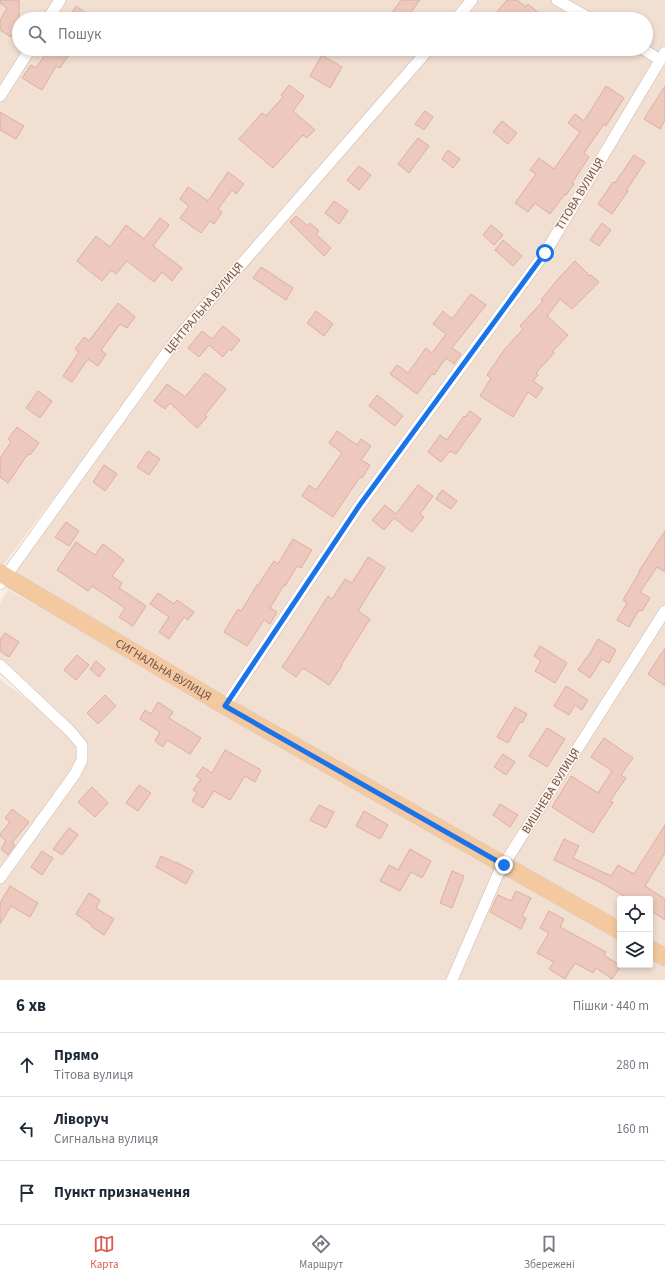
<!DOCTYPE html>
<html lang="uk">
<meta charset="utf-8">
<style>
body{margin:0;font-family:"Source Sans 3",sans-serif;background:#f6f6f7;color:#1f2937}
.controls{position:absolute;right:12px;bottom:12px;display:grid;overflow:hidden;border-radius:4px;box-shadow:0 2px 6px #0003}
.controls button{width:36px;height:36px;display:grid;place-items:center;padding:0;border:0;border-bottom:1px solid #e0e1e3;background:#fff;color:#1f2937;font:20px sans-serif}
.stop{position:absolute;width:12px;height:12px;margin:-9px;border:3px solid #1a73e8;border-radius:50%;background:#fff}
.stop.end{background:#1a73e8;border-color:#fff;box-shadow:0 1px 4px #0008}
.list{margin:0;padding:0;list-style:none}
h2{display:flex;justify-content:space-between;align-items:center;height:52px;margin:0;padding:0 16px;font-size:17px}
h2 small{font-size:13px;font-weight:400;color:#747a83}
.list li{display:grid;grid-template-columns:26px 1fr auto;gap:12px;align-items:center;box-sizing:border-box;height:64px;padding:0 16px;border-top:1px solid #e0e1e3}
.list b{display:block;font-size:15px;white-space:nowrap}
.list p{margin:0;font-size:13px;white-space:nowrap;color:#747a83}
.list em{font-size:13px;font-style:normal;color:#747a83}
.icon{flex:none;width:22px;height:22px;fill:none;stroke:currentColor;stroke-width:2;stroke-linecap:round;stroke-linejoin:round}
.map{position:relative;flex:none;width:665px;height:980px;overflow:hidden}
.search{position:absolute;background:#fff;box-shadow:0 2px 6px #0003;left:12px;right:12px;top:12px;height:44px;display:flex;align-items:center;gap:10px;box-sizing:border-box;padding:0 14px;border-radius:22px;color:#747a83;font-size:15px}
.sheet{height:244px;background:#fff}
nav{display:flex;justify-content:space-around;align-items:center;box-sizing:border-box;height:56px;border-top:1px solid #e0e1e3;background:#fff;font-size:11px;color:#747a83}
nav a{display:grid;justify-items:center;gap:2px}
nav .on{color:#db5d52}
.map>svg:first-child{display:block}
.residential{fill:#f1dfd2}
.building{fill:#edc9bd;stroke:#deae9f}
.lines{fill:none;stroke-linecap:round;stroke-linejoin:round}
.minor-casing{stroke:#cdb7ae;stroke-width:12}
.primary-casing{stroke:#d7cfcd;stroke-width:18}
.minor{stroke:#fff;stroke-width:11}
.primary{stroke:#f4c9a0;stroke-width:17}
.route{stroke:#1a73e8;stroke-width:5}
.labels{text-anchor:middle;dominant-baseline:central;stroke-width:3;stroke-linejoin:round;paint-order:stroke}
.street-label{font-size:12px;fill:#70534b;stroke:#fdf2e9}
</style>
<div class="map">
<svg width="665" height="980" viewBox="0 0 665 980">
<rect width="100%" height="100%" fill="#faeee3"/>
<!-- residential -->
<path class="residential" d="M 0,0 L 59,0 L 47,19 L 19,19 L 19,49 L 28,49 L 0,94 Z
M 61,0 L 471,0 L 454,19 L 49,19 Z
M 473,0 L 554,0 L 588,19 L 457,19 Z
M 561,0 L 665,0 L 665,48 L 659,58 L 646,49 L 646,19 L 595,19 Z
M 31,49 L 428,49 L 177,336 L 2,566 L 0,573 L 0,98 Z
M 431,49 L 639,49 L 658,60 L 543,252 L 225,704 L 4,567 L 178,337 Z
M 665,55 L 665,608 L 503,863 L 227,705 L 360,508 L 546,255 Z
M 8,590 L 224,707 L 502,865 L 450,980 L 0,980 L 0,880 L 76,775 L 82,745 L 0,664 L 0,603 Z
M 665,613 L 665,956 L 650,947 L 650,899 L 620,899 L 620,930 L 505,865 Z
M 0,679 L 69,732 L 80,745 L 81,760 L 0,876 Z
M 504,866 L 620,933 L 620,965 L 650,965 L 650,950 L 665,958 L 665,980 L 453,980 Z"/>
<!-- building -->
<path class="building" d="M 0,0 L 19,0 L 19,26 L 11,37 L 0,30 L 0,20 L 7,8 L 0,3 Z
M 401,0 L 420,0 L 406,19 L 398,19 L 391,14 Z
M 507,0 L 517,0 L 526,7 L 528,4 L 546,19 L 491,19 Z
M 76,6 L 95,19 L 68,19 Z
M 49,49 L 73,49 L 60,68 L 56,66 L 42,90 L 22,78 L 31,65 L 36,68 Z
M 322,55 L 342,67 L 330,88 L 310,76 Z
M 289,85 L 304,96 L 293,111 L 315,130 L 307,138 L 303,135 L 273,168 L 239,139 L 262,113 L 266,116 L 283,97 L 281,95 Z
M 606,86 L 624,98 L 606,126 L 604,124 L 584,153 L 589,157 L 572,183 L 574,184 L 566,195 L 565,194 L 550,214 L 535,203 L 528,212 L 515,203 L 536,174 L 530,170 L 539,158 L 554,169 L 580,132 L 568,123 L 575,114 L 584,121 Z
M 665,86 L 665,120 L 660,129 L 644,119 Z
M 425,111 L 433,117 L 424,130 L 415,124 Z
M 0,112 L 24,126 L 16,139 L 0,130 Z
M 502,121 L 517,133 L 508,144 L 493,132 Z
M 418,138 L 429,146 L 409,173 L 398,164 Z
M 448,150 L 460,159 L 453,168 L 442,159 Z
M 634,155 L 645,162 L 626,191 L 628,191 L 612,214 L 598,204 L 613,182 L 615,183 Z
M 359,166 L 371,175 L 359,190 L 347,180 Z
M 228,172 L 244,184 L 236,194 L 232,190 L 218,209 L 222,212 L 214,224 L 210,221 L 201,233 L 180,218 L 189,206 L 180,199 L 188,187 L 208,201 Z
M 334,201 L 348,211 L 339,224 L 325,213 Z
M 296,216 L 308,226 L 310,223 L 319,231 L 316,234 L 331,248 L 324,256 L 290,222 Z
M 160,218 L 169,225 L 153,246 L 182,268 L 172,281 L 162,272 L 154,282 L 127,261 L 116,274 L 111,270 L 102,281 L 77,261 L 96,236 L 110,247 L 126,225 L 144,239 Z
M 602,223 L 611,230 L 599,246 L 590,240 Z
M 491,225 L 503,235 L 494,245 L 483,235 Z
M 503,240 L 522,256 L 513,266 L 495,250 Z
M 575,261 L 590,276 L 591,275 L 599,282 L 572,309 L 560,299 L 547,316 L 568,335 L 553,351 L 554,353 L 536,373 L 538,375 L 533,381 L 543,388 L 536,398 L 528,392 L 513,417 L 480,396 L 491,378 L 487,375 L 504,350 L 523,329 L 520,326 L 543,301 L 541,300 L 558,279 Z
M 261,267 L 293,288 L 286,300 L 253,278 Z
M 471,294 L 486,305 L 452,348 L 461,354 L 454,364 L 446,358 L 434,375 L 432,374 L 417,394 L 390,374 L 397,365 L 408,373 L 426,348 L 432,353 L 446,334 L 433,324 L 443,311 L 452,319 Z
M 118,303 L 135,317 L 127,328 L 120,324 L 101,350 L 106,354 L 98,366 L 88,359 L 72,382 L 63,376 L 79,352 L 75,349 L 84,337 L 89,341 Z
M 316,311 L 333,324 L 324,336 L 307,323 Z
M 223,326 L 240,340 L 231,351 L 229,349 L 223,357 L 209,345 L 199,357 L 188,348 L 202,331 L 212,339 Z
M 205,373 L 226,389 L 205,415 L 207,417 L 197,428 L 170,403 L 165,409 L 154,401 L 167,384 L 185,397 Z
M 38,391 L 52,401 L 40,418 L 26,408 Z
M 377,395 L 403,416 L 395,426 L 369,406 Z
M 470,411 L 481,419 L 456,454 L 450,451 L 441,462 L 428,452 L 440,435 L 447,440 L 464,416 L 465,417 Z
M 17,427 L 39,443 L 30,455 L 28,454 L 8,483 L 0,477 L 0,458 L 11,442 L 8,439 Z
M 337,431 L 357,445 L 361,439 L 371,446 L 361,460 L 370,465 L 362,478 L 360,477 L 333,517 L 302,496 L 309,485 L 316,490 L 342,453 L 329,443 Z
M 148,451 L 160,459 L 149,475 L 137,467 Z
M 104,465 L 117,474 L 105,491 L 93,482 Z
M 418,485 L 433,496 L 420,514 L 424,517 L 412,532 L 394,518 L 384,530 L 372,520 L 385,505 L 396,514 Z
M 442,490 L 457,501 L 451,509 L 436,499 Z
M 66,522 L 79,531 L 69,546 L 55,537 Z
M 665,531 L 665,572 L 657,567 L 640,592 L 650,598 L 642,611 L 639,610 L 629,627 L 617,620 L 627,603 L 623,600 L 640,571 L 639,571 Z
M 293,539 L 312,550 L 301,568 L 297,566 L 285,586 L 284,585 L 270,608 L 277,612 L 270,624 L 264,620 L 247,646 L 224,632 L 238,609 L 241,611 L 257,585 L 258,585 L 274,561 L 278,564 Z
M 76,542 L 95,555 L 103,544 L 124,560 L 112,576 L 122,583 L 119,588 L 146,606 L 133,626 L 119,617 L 125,608 L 92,586 L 88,591 L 57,570 Z
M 368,557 L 385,568 L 358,611 L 370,619 L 341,665 L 342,666 L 329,685 L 303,668 L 296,677 L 282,667 L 302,637 L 328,596 L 332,599 L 345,579 L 352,583 Z
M 158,593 L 174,604 L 177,600 L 194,612 L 188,620 L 184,617 L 169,639 L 159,632 L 169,617 L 150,604 Z
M 5,633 L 19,642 L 9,657 L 0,651 L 0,640 Z
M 598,639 L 616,650 L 609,663 L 602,659 L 590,678 L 578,670 L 586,658 L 587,658 Z
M 540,646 L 567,663 L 555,683 L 535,671 L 541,661 L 534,656 Z
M 665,648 L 665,686 L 648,674 Z
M 77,655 L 89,665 L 76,680 L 64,670 Z
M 96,661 L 105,669 L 99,677 L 90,669 Z
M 566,686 L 588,700 L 582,710 L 575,705 L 569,715 L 554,706 Z
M 105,695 L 116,706 L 98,724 L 87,713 Z
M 158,702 L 173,712 L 169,718 L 201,738 L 190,754 L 167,740 L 163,747 L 155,741 L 160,732 L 140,719 L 145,710 L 151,714 Z
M 515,707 L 527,714 L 522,723 L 520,722 L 508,743 L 497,737 Z
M 547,728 L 565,739 L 547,767 L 529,756 Z
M 604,738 L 633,758 L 621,775 L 626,778 L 610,801 L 613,802 L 593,833 L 552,807 L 571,776 L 598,793 L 612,771 L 591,757 Z
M 225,750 L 261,770 L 255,782 L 245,776 L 230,800 L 214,791 L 203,808 L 192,801 L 197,793 L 193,790 L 201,779 L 196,776 L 203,767 L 212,773 Z
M 503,754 L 515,762 L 506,775 L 494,767 Z
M 139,785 L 151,793 L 138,811 L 126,803 Z
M 92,787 L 108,803 L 95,817 L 78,802 Z
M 500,804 L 518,815 L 510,827 L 493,815 Z
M 319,805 L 334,812 L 326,828 L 310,820 Z
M 12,809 L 29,822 L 12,843 L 15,845 L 8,855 L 1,849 L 6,841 L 0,836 L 0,834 L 10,822 L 5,818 Z
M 364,811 L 388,825 L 380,839 L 356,826 Z
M 665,825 L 665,853 L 645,886 L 665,899 L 665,920 L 650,910 L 650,899 L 629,899 L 600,882 L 554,860 L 564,839 L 579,846 L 573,858 L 611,876 L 618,865 L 634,874 Z
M 69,828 L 78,835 L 62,855 L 53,849 Z
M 410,849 L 431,861 L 422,878 L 411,872 L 400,891 L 380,881 L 389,865 L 398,870 Z
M 42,851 L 53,858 L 42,875 L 31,867 Z
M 161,856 L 176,863 L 176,862 L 193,871 L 186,884 L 156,867 Z
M 452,871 L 464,876 L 452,908 L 440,903 Z
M 10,886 L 38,903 L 30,917 L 11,906 L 0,924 L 0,903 Z
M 516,891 L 531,898 L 522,916 L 526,918 L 521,929 L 490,912 L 498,895 L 511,901 Z
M 89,893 L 100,900 L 96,908 L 114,919 L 104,935 L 91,926 L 92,925 L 76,914 Z
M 549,911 L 564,919 L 560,927 L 606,952 L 604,955 L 621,966 L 612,979 L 596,968 L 593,973 L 575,963 L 565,979 L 549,969 L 554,962 L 537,953 L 549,933 L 540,928 Z"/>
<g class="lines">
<defs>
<path id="minor" d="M 557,0 L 591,19
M 48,19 L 60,0
M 456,19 L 472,0
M 643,49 L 660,60
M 0,96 L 30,49
M 0,584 L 178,337 L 429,49
M 0,665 L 70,731 L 82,745 L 82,760 L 75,774 L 0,878
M 225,706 L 359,506 L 545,253 L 665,52
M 452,980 L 499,872 L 665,611"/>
<g id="primary">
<path id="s1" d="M 0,573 L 225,706 L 620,931"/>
<path d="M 650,949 L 665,957"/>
</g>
</defs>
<!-- minor casing -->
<use href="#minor" class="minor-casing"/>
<!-- primary casing -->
<use href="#primary" class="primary-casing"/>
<!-- minor -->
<use href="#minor" class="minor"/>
<!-- primary -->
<use href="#primary" class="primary"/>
</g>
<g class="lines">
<!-- route -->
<path class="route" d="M 504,865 L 225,706 L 359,506 L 545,253"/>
</g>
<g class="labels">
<!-- street labels -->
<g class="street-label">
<text transform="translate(580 194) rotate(-59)">ТІТОВА ВУЛИЦЯ</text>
<text transform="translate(204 308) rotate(-50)">ЦЕНТРАЛЬНА ВУЛИЦЯ</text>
<text stroke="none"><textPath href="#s1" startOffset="190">СИГНАЛЬНА ВУЛИЦЯ</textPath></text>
<text transform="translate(551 791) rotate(-58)">ВИШНЕВА ВУЛИЦЯ</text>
</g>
</g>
</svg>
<div class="controls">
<button><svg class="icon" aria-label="locate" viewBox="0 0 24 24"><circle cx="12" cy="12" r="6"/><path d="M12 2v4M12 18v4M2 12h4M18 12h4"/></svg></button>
<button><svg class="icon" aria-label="layers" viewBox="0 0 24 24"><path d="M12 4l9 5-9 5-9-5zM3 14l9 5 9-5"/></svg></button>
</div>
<div class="stop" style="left:545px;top:253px"></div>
<div class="stop end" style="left:504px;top:865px"></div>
<div class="search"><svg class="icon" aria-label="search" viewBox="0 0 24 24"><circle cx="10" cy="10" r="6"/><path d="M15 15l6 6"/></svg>Пошук</div>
</div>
<section class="sheet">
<h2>6 хв<small>Пішки · 440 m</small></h2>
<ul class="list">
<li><svg class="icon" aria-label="ahead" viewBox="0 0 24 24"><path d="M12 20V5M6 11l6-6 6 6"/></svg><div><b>Прямо</b><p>Тітова вулиця</p></div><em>280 m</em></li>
<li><svg class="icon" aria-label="left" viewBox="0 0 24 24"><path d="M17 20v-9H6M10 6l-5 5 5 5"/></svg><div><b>Ліворуч</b><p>Сигнальна вулиця</p></div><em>160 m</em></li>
<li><svg class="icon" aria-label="arrive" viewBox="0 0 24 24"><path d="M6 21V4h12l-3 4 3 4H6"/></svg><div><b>Пункт призначення</b></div></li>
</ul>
</section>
<nav>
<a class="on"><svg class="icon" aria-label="map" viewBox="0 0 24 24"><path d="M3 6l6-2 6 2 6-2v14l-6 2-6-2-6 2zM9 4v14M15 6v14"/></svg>Карта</a>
<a><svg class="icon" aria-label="directions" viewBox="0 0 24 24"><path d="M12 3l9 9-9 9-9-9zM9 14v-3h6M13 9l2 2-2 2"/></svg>Маршрут</a>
<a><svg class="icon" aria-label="saved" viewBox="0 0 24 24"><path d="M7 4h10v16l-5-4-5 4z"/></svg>Збережені</a>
</nav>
